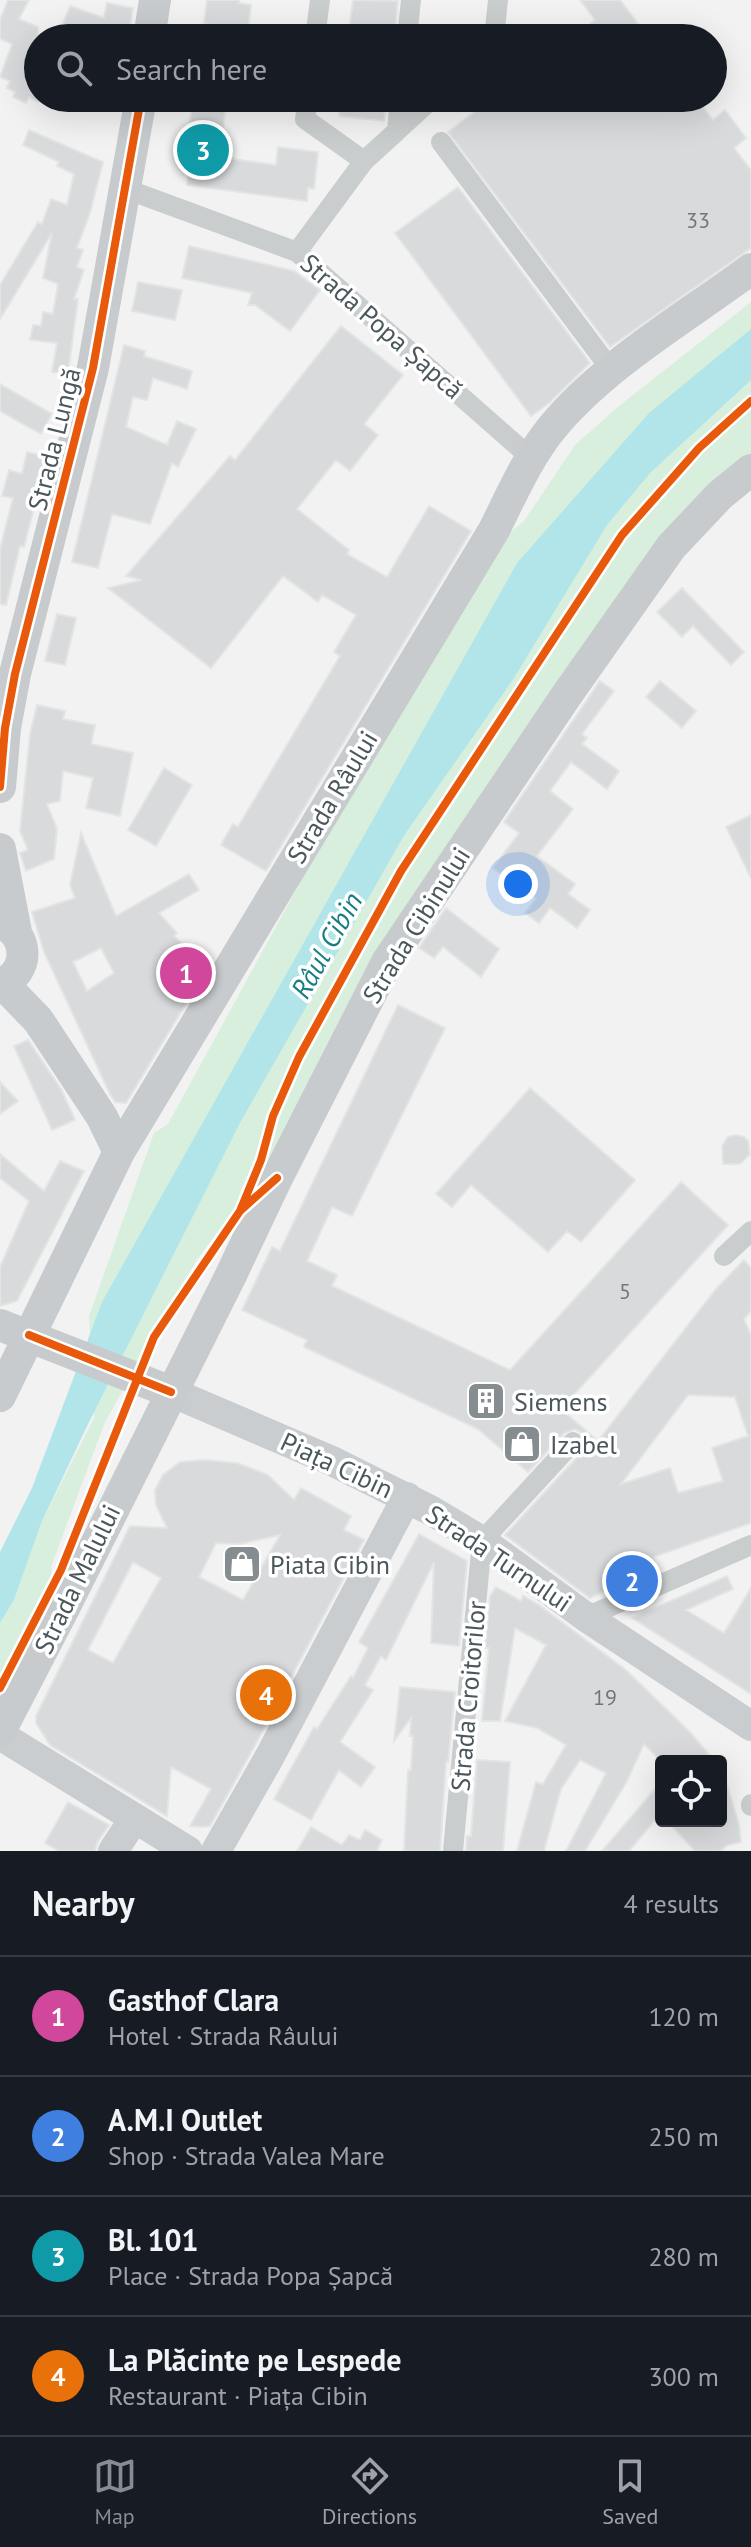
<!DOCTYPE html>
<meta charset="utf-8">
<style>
body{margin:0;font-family:"PT Sans",sans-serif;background:#242831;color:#f1f3f6}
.controls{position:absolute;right:24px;bottom:24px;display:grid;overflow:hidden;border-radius:8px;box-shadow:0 8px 32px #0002}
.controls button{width:72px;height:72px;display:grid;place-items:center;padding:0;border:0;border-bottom:2px solid #363941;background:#171b24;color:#f1f3f6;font:40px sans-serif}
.you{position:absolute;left:518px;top:884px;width:28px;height:28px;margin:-20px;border:6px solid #fff;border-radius:50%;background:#1a73e8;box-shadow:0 0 0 12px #1a73e833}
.badge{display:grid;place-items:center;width:52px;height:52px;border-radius:50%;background:#858d90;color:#fff;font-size:26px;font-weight:700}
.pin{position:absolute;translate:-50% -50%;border:4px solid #fff;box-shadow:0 2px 8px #0006}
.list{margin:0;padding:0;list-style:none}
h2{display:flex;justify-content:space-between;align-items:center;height:104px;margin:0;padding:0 32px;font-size:34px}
h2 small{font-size:26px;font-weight:400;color:#9ea1a6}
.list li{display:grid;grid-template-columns:52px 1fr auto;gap:24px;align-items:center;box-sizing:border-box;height:120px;padding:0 32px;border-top:2px solid #363941}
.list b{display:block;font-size:30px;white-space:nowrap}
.list p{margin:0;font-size:26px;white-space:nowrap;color:#9ea1a6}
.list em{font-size:26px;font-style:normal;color:#9ea1a6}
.icon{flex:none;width:44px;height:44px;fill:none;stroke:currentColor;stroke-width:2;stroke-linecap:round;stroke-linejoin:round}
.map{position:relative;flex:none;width:751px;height:1851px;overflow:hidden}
.search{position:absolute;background:#171b24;box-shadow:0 8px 32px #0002;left:24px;right:24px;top:24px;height:88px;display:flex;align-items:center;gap:20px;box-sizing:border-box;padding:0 28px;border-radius:44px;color:#9ea1a6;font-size:30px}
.sheet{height:584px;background:#171b24}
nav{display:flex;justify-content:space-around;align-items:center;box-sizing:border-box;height:112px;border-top:2px solid #363941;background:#171b24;font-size:22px;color:#9ea1a6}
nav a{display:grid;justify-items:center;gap:4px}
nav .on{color:#858d90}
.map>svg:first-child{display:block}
.green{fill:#d9efde}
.water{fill:#b1e5e9}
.building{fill:#d9dadb;stroke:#e3e4e4;stroke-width:2;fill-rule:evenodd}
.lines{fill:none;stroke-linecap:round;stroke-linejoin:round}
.street{stroke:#cacdcd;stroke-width:20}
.secondary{stroke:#cacdcf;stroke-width:30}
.primary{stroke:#c8cbcd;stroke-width:32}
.cycleway-casing{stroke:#fff;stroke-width:13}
.cycleway{stroke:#e8590c;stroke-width:8}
.labels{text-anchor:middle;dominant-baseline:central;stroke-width:7;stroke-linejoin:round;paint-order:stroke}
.number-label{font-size:22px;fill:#6e787c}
.street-label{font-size:26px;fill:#4a575c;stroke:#fff}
.poi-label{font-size:26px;fill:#4a575c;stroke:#fff;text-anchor:start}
.water-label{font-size:28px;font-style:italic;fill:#177e83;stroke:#fff}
</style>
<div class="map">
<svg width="751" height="1851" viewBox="0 0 751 1851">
<rect width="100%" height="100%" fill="#f2f2f2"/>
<!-- green -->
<path class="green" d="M 751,302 L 751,474 L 690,525 L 264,1169 L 196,1261 L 105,1422 L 51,1567 L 53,1590 L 0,1693 L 0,1623 L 14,1600 L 42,1521 L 94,1418 L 89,1316 L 154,1133 L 168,1124 L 342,806 L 492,548 L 524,521 L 575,445 L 619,406 Z"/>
<!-- water -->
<path class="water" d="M 751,329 L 751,380 L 650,473 L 607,525 L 514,678 L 405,834 L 241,1121 L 90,1420 L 42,1521 L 14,1600 L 0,1623 L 0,1552 L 32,1488 L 102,1302 L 517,563 L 649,413 Z"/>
<!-- building -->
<path class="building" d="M 8,0 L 29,0 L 19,19 L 38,27 L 38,102 L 29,97 L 26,103 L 13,97 L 15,92 L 7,88 L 10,81 L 0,77 L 12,44 L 0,39 L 0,20 Z
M 207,0 L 239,0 L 239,3 L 251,5 L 247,38 L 212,38 L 214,25 L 204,24 Z
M 353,0 L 398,1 L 394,38 L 348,38 Z
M 580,0 L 620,0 L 649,38 L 571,38 L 595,20 Z
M 107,3 L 133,8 L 128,38 L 57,38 L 70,6 L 104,18 Z
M 193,98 L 227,98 L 219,157 L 276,165 L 278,147 L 318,152 L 314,189 L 308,188 L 307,201 L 187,185 L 189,170 L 184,169 Z
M 341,98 L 387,98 L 384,121 L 339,116 Z
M 493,98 L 696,98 L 713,120 L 725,110 L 746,138 L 734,148 L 751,170 L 751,248 L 610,347 L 448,132 Z
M 29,130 L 103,162 L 90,213 L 77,248 L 83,250 L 77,267 L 84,270 L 74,299 L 78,299 L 68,374 L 52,372 L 57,343 L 30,340 L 33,325 L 41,326 L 43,312 L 53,314 L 58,284 L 43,278 L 52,233 L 0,319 L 0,285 L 38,222 L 42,224 L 51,199 L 67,205 L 74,174 L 57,166 L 59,162 L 23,145 Z
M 458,187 L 590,363 L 549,403 L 531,416 L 395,233 Z
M 189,246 L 294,271 L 320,290 L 290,331 L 255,305 L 248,305 L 252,293 L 182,278 Z
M 138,282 L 182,290 L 175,320 L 132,311 Z
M 341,326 L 403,375 L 364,424 L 378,435 L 350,471 L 336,460 L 297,509 L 349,550 L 347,554 L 387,577 L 429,506 L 471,531 L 266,871 L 221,845 L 233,824 L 238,827 L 340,656 L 334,652 L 356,615 L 322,595 L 318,602 L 283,576 L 211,668 L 108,588 L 142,580 L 126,576 L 230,456 L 235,460 Z
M 124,345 L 145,351 L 144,356 L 192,371 L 187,389 L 153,378 L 147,400 L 133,397 L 126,427 L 167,445 L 177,421 L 196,429 L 178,467 L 172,463 L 150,524 L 112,514 L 98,568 L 72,562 Z
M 0,384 L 52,414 L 41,434 L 0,411 Z
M 27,452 L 47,457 L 24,547 L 20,546 L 6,605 L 0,604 L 0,549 L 13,498 L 2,496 L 9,470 L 22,474 Z
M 682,588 L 744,652 L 731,665 L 693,626 L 682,637 L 657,612 Z
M 57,614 L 76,618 L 65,665 L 45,661 Z
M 600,681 L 614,691 L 582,734 L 587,738 L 582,744 L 619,771 L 607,789 L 571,762 L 550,791 L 573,809 L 537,856 L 575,884 L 568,894 L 590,910 L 577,928 L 550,908 L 539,923 L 525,913 L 536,898 L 493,868 L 519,833 L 504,822 Z
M 660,681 L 696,711 L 682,728 L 646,697 Z
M 37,705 L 65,711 L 63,719 L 95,725 L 91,744 L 133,753 L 120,816 L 86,808 L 93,778 L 63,771 L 60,801 L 47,804 L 57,829 L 54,859 L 26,871 L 20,853 L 28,850 L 20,831 L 30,734 Z
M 164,768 L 192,785 L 156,846 L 128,830 Z
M 751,815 L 751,878 L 726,827 Z
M 81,833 L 116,916 L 189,874 L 199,890 L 159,913 L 177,933 L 174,936 L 208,967 L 126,1103 L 115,1102 L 110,1094 L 44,952 L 32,912 L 75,898 L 70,885 ZM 101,948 L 114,973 L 87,991 L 73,962 Z
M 446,908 L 499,949 L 481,977 L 443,947 L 434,958 L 419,948 Z
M 398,1005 L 445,1028 L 352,1216 L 332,1207 L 307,1261 L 337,1275 L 332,1286 L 510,1370 L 681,1182 L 728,1225 L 561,1409 L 598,1441 L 716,1289 L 744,1260 L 751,1268 L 751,1311 L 744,1319 L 751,1335 L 751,1523 L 653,1557 L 656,1566 L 590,1598 L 505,1535 L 583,1451 L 586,1439 L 581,1432 L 575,1429 L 564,1433 L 528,1472 L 478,1429 L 304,1347 L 307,1340 L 242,1310 L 272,1247 L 280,1251 ZM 688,1395 L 735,1397 L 748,1436 L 712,1448 L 723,1481 L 678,1493 L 670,1468 L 621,1484 Z
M 28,1040 L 61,1089 L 75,1120 L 52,1130 L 14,1046 Z
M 0,1082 L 18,1101 L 0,1114 Z
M 530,1088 L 635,1180 L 581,1242 L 567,1231 L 548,1252 L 471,1185 L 452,1207 L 436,1194 Z
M 736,1135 L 744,1137 L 748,1141 L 750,1154 L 740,1164 L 723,1164 L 722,1146 L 728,1137 Z
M 0,1154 L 44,1191 L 60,1161 L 84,1171 L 17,1301 L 0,1306 L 0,1267 L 29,1201 L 0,1178 Z
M 204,1460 L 237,1463 L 268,1475 L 294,1500 L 301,1488 L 351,1516 L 344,1530 L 364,1540 L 254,1747 L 210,1826 L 203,1827 L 190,1826 L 211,1789 L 171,1767 L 167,1816 L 50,1745 L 36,1723 L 36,1716 L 130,1526 L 167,1528 L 156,1505 L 155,1490 L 163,1475 L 180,1462 ZM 280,1535 L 243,1600 L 199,1577 L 216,1543 L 240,1544 ZM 133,1562 L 161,1578 L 113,1663 L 88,1650 Z
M 419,1534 L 467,1561 L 459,1646 L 431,1643 L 434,1562 L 386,1660 L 381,1656 L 365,1685 L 373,1690 L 340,1742 L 375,1767 L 361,1787 L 339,1770 L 311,1820 L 274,1799 L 314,1727 L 317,1729 L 351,1676 L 353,1678 L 368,1648 L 359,1642 Z
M 727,1576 L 733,1589 L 686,1610 L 724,1633 L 751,1588 L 751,1694 L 632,1618 Z
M 496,1587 L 521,1601 L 523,1596 L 539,1605 L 626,1670 L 691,1733 L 714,1761 L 661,1761 L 644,1744 L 626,1783 L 585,1851 L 566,1851 L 606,1773 L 580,1760 L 561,1789 L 544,1851 L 517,1851 L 536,1782 L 543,1784 L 566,1745 L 537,1728 L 505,1721 L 546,1645 L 515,1628 L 500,1721 L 482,1721 L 489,1648 L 485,1648 L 490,1596 Z
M 400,1687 L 455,1692 L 448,1762 L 446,1762 L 440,1851 L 404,1851 L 408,1770 L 411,1770 L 413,1736 L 410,1736 L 411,1718 L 394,1741 Z
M 477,1760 L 510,1762 L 503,1851 L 466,1851 L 467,1836 L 471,1836 Z
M 721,1778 L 725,1778 L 739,1825 L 741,1842 L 728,1845 L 720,1851 L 695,1851 L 667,1821 L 721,1821 Z
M 661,1782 L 661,1813 L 629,1851 L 602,1851 Z
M 68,1802 L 109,1825 L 98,1841 L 95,1851 L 59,1851 L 45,1843 Z
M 311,1827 L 342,1845 L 349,1835 L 360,1840 L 365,1830 L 382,1840 L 377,1850 L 379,1851 L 297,1851 Z"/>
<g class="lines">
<!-- street -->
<path class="street" d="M 315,38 L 320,0
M 407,38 L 411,0
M 494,38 L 498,0
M 308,98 L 305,119 L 364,161
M 397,131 L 433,98
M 441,142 L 612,371
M 126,189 L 297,252 L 531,458
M 297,252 L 364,161 L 397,131 L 400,98
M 724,1256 L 751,1231
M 586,1617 L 751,1545
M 751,1804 L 751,1806
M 453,1851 L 482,1541 L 573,1442"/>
<!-- secondary -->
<path class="secondary" d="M 171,1392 L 332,1461 L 430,1510 L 482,1541 L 586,1617 L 751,1726
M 0,1735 L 188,1851
M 113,1851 L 134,1819
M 216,1851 L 270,1756 L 407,1497"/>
<!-- primary -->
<path class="primary" d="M 149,38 L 155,0
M 0,787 L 5,728 L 15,674 L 93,368 L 141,98
M 0,849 L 16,932
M 0,922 C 30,935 30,972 0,985
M 3,984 L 38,1020 L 102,1117 L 119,1152
M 0,1325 L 171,1392
M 0,1396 L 119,1152 L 494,530 C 511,496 527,459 551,429 C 603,365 685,318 751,269
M 0,1731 L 64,1608 L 231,1275 L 277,1178 L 387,962 L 566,696 L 671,547 L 720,495 L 751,470"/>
<defs>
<path id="cycleway" d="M 0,787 L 5,728 L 15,674 L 93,368 L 141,98
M 240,1211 L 261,1160 L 273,1116 L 299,1057 L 401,871 L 622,535 L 699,448 L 751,401
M 29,1335 L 171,1392
M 0,1688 L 61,1570 L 154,1337 L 240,1211 L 277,1178"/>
</defs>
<!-- cycleway casing -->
<use href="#cycleway" class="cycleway-casing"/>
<!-- cycleway -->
<use href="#cycleway" class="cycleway"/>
</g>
<!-- icons -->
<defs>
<symbol id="building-square" viewBox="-11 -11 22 22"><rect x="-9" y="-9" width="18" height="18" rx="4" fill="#858d90" stroke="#fff"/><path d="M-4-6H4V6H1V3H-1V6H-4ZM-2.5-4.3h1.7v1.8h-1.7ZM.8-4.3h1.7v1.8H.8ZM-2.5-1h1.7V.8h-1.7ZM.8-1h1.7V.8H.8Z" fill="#fff"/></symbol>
<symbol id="shop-square" viewBox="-11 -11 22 22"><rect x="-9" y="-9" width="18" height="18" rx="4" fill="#858d90" stroke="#fff"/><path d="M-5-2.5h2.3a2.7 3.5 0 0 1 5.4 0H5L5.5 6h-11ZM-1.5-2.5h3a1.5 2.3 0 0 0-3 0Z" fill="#fff"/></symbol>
</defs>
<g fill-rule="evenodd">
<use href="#building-square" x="464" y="1379" width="44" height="44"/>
<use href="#shop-square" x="500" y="1422" width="44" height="44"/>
<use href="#shop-square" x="220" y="1542" width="44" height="44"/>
</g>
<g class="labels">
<!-- number labels -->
<g class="number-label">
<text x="698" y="220">33</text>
<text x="625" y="1291">5</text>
<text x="605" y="1697">19</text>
</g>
<!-- street labels -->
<g class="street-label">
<text transform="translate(382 326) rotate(41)">Strada Popa Șapcă</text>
<text transform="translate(54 439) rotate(-76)">Strada Lungă</text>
<text transform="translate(332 797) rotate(-59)">Strada Râului</text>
<text transform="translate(416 925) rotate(-58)">Strada Cibinului</text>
<text transform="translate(337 1465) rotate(25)">Piața Cibin</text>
<text transform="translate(499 1558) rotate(34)">Strada Turnului</text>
<text transform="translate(77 1579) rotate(-64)">Strada Malului</text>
<text transform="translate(468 1696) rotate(-85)">Strada Croitorilor</text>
</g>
<!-- poi labels -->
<g class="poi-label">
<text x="514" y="1401">Siemens</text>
<text x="550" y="1444">Izabel</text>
<text x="270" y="1564">Piata Cibin</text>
</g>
<!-- water labels -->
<g class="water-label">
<text transform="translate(326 945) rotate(-61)">Râul Cibin</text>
</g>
</g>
</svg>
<div class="controls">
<button><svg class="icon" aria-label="locate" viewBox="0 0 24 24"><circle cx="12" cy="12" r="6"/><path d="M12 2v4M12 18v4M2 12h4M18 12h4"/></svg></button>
</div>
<div class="you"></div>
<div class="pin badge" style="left:186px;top:973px;background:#d1479c">1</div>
<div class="pin badge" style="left:632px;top:1581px;background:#3f7fe0">2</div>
<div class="pin badge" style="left:203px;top:150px;background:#0f9aa8">3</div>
<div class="pin badge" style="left:266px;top:1695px;background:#e8710a">4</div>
<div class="search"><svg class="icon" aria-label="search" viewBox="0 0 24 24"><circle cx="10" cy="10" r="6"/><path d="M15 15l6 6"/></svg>Search here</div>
</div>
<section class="sheet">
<h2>Nearby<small>4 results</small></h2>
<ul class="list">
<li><span class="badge" style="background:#d1479c">1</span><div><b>Gasthof Clara</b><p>Hotel · Strada Râului</p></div><em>120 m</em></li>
<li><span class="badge" style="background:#3f7fe0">2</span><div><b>A.M.I Outlet</b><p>Shop · Strada Valea Mare</p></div><em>250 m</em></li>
<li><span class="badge" style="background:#0f9aa8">3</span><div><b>Bl. 101</b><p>Place · Strada Popa Șapcă</p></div><em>280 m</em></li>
<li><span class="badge" style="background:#e8710a">4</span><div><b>La Plăcinte pe Lespede</b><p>Restaurant · Piața Cibin</p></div><em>300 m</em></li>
</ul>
</section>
<nav>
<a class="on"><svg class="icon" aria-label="map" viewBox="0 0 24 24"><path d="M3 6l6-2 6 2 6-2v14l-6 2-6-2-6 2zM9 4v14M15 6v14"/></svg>Map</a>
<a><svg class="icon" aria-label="directions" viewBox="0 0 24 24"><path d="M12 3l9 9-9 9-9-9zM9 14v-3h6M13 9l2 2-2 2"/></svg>Directions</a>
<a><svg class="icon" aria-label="saved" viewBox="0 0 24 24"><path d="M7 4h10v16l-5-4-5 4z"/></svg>Saved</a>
</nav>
